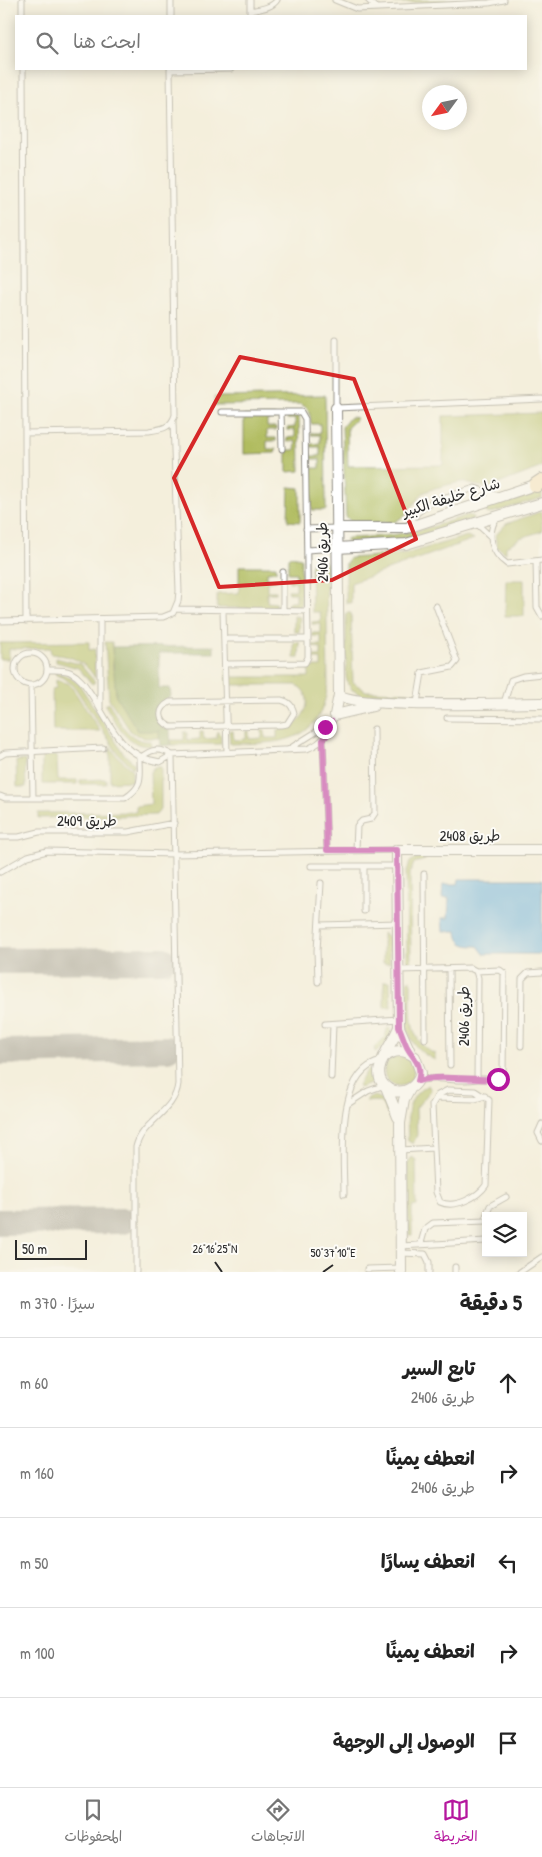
<!DOCTYPE html>
<html lang="ar">
<meta charset="utf-8">
<style>
body{margin:0;font-family:"Patrick Hand","Playpen Sans Arabic",sans-serif;background:#f6f6f6;color:#222;direction:rtl}
.controls{position:absolute;right:15px;bottom:15px;display:grid;overflow:hidden;border-radius:0px;box-shadow:0 2px 12px #0003}
.controls button{width:45px;height:45px;display:grid;place-items:center;padding:0;border:0;border-bottom:1px solid #e0e0e0;background:#fff;color:#222;font:25px sans-serif}
.compass{position:absolute;left:422px;top:85px;width:45px;height:45px;border-radius:50%;background:#fff;box-shadow:0 2px 12px #0003;rotate:237deg}
.scale{position:absolute;left:15px;bottom:12px;width:72px;box-sizing:border-box;padding-left:5px;border:2px solid #2b2b2b;border-top:0;font-size:14px;line-height:18px;white-space:nowrap;color:#2b2b2b;-webkit-text-stroke:4px #fdfcf7;paint-order:stroke}
.stop{position:absolute;width:15px;height:15px;margin:-11px;border:4px solid #b5179e;border-radius:50%;background:#fff}
.stop.end{background:#b5179e;border-color:#fff;box-shadow:0 1px 5px #0008}
.list{margin:0;padding:0;list-style:none}
h2{display:flex;justify-content:space-between;align-items:center;height:65px;margin:0;padding:0 20px;font-size:21px}
h2 small{font-size:16px;font-weight:400;color:#767676}
.list li{display:grid;grid-template-columns:32px 1fr auto;gap:15px;align-items:center;box-sizing:border-box;height:90px;padding:0 20px;border-top:1px solid #e0e0e0}
.list b{display:block;font-size:19px;white-space:nowrap}
.list p{margin:0;font-size:16px;white-space:nowrap;color:#767676}
.list em{font-size:16px;font-style:normal;color:#767676}
.icon{flex:none;width:28px;height:28px;fill:none;stroke:currentColor;stroke-width:2;stroke-linecap:round;stroke-linejoin:round}
.map{position:relative;flex:none;width:542px;height:1272px;overflow:hidden;direction:ltr}
.search{position:absolute;background:#fff;box-shadow:0 2px 12px #0003;left:15px;right:15px;top:15px;height:55px;display:flex;align-items:center;gap:12px;box-sizing:border-box;padding:0 18px;border-radius:0px;color:#767676;font-size:19px}
.sheet{height:515px;background:#fff}
nav{display:flex;justify-content:space-around;align-items:center;box-sizing:border-box;height:70px;border-top:1px solid #e0e0e0;background:#fff;font-size:14px;color:#767676}
nav a{display:grid;justify-items:center;gap:2px}
nav .on{color:#b5179e}
.map>svg:first-child{display:block}
.green{fill:#b0bc5e;stroke:#6e7444}
.forest{fill:#8ca455;stroke:#5c6840}
.water{fill:#6bb2e2;stroke:#4b6e86}
.lines{fill:none;stroke-linecap:round;stroke-linejoin:round}
.taxiway{stroke:#908d84;stroke-width:26}
.lane-casing{stroke:#908d84;stroke-width:7}
.street-casing{stroke:#908d84;stroke-width:12}
.secondary-casing{stroke:#908d84;stroke-width:16}
.lane{stroke:#fff;stroke-width:5}
.street{stroke:#fff;stroke-width:10}
.secondary{stroke:#fae7c3;stroke-width:14}
.route{stroke:#b5179e;stroke-width:6}
.marked{fill:none;stroke:#d62828;stroke-width:4;stroke-linejoin:round}
.ticks{fill:none;stroke:#2b2b2b;stroke-width:2}
.labels{text-anchor:middle;dominant-baseline:central;stroke-width:4;stroke-linejoin:round;paint-order:stroke}
.street-label{font-size:15px;fill:#2b2b2b;stroke:#fdfcf7}
.ticks-label{font-size:12px;text-anchor:middle;fill:#2b2b2b;stroke:#fdfcf7;stroke-width:4;stroke-linejoin:round;paint-order:stroke}
</style>
<div class="map">
<svg width="542" height="1272" viewBox="0 0 542 1272">
<rect width="100%" height="100%" fill="#fdfcf7"/>
<filter id="ink" filterUnits="userSpaceOnUse"><feTurbulence type="fractalNoise" baseFrequency=".02" numOctaves="2"/><feDisplacementMap in="SourceGraphic" scale="10" xChannelSelector="R" yChannelSelector="G"/><feConvolveMatrix kernelMatrix="1 2 1 2 8 2 1 2 1" color-interpolation-filters="sRGB"/></filter>
<filter id="wash" filterUnits="userSpaceOnUse"><feTurbulence type="fractalNoise" baseFrequency=".0096" numOctaves="4" result="noise"/><feDisplacementMap in="SourceGraphic" scale="20" xChannelSelector="R" yChannelSelector="G"/><feGaussianBlur stdDeviation="1.12" result="paint"/><feColorMatrix in="noise" values="0 0 0 0 0 0 0 0 0 0 0 0 0 0 0 0 0 1.4 0 .05"/><feComposite in="paint" operator="in"/></filter>
<g filter="url(#wash)">
<rect width="100%" height="100%" fill="#f4efdc"/>
<!-- green -->
<path class="green" d="M 390,0 L 460,0 L 464,2 L 395,3 Z
M 325,395 L 326,510 L 312,510 L 311,468 L 320,468 L 320,459 L 311,459 L 311,456 L 320,456 L 320,447 L 311,447 L 311,444 L 320,443 L 320,435 L 311,435 L 311,433 L 320,433 L 320,424 L 311,424 C 310,414 310,407 299,404 L 214,405 L 214,397 Z
M 542,413 L 542,467 L 488,488 L 460,482 L 435,488 L 423,493 L 404,516 L 395,522 L 352,523 L 346,517 L 342,427 L 350,417 L 357,418 L 347,428 L 348,466 L 443,465 L 443,416 Z
M 287,415 L 299,415 L 300,471 L 287,472 L 287,450 L 295,450 L 296,441 L 287,441 L 287,438 L 295,437 L 295,430 L 287,430 L 287,428 L 295,427 L 295,419 L 287,419 Z
M 244,416 L 275,416 L 275,419 L 267,420 L 267,427 L 276,427 L 276,430 L 267,430 L 267,438 L 276,438 L 276,441 L 267,441 L 267,449 L 276,449 L 275,453 L 244,454 Z
M 289,487 L 300,488 L 300,522 L 288,521 Z
M 542,489 L 542,498 L 488,514 L 486,512 L 486,508 Z
M 542,511 L 542,531 L 520,538 L 506,547 L 506,553 L 497,547 L 495,536 L 506,524 Z
M 467,515 L 472,516 L 473,519 L 401,541 L 348,542 L 345,540 L 348,538 C 395,537 423,531 467,515 Z
M 467,536 L 474,539 L 351,583 L 351,603 L 346,603 L 346,563 L 350,558 L 405,554 Z
M 291,556 L 301,558 L 301,604 L 298,608 L 288,607 L 288,602 L 296,602 L 296,593 L 289,593 L 288,590 L 296,590 L 296,582 L 289,582 L 289,579 L 296,579 L 296,573 L 288,573 L 288,558 Z
M 326,562 L 328,683 C 321,745 281,743 230,744 L 229,731 L 233,731 L 234,740 L 246,739 L 246,731 L 249,731 L 249,739 L 262,738 L 262,730 L 265,730 L 265,738 L 277,738 L 277,730 C 301,730 320,697 296,685 L 227,685 L 226,670 L 230,670 L 230,677 L 309,677 L 309,667 L 321,667 L 321,659 L 313,659 L 313,656 L 321,656 L 321,648 L 313,647 L 313,645 L 321,645 L 321,636 L 312,636 L 312,633 L 321,633 L 321,624 L 312,624 L 312,622 L 321,621 L 320,612 L 312,612 L 311,563 Z
M 239,566 L 276,566 L 276,571 L 267,572 L 267,579 L 276,579 L 276,581 L 267,582 L 267,591 L 276,591 L 276,593 L 267,593 L 267,602 L 276,603 L 275,608 L 217,608 L 217,594 L 239,593 Z
M 506,580 L 524,580 L 524,616 L 505,616 Z
M 346,613 L 351,613 L 353,682 L 366,691 L 409,692 L 409,698 L 364,697 L 351,689 L 346,678 Z
M 294,616 L 300,617 L 299,632 L 294,632 Z
M 89,642 L 89,650 L 95,649 L 95,678 C 84,660 71,656 51,654 L 50,648 L 9,649 L 9,659 L 0,659 L 0,643 Z
M 105,642 L 112,642 L 113,671 L 115,671 L 159,731 L 160,738 L 144,738 L 131,732 L 109,699 Z
M 294,642 L 300,643 L 299,658 L 294,658 Z
M 56,658 L 80,664 L 95,682 L 92,684 L 78,668 L 56,662 Z
M 55,672 L 68,676 L 79,684 L 124,754 L 135,764 L 133,768 L 118,754 L 74,686 L 64,678 L 56,675 Z
M 56,679 L 69,684 L 73,689 L 100,731 L 53,731 L 52,689 L 56,688 Z
M 109,703 C 119,720 128,743 151,741 L 151,746 C 125,747 117,724 105,705 Z
M 200,731 L 203,731 L 204,739 L 217,738 L 217,731 L 221,735 L 221,744 L 171,745 L 171,740 L 184,740 L 184,732 L 187,732 L 187,740 L 200,739 Z
M 110,746 L 116,755 L 132,770 L 132,781 L 110,782 Z
M 42,756 L 57,756 L 58,780 L 77,780 L 77,784 L 42,784 Z
M 25,760 L 26,787 L 17,787 L 16,761 Z
M 154,767 L 161,767 L 161,809 L 156,815 L 38,818 L 38,813 L 136,812 L 136,806 L 151,804 L 150,772 Z
M 106,779 L 106,784 L 80,784 L 80,780 Z
M 418,856 L 425,856 L 425,860 L 414,863 L 410,874 L 411,964 L 407,964 L 406,873 L 410,862 Z
M 383,933 L 389,937 L 390,963 L 383,963 Z
M 411,980 C 412,1009 405,1039 435,1054 L 435,1060 C 398,1043 407,1014 407,981 Z
M 384,981 L 390,981 L 391,1007 L 384,1007 Z
M 390,1027 C 394,1038 384,1048 375,1052 L 374,1048 L 385,1037 L 387,1029 Z
M384 1071a15 15 0 1 1 30 0a15 15 0 1 1-30 0Z
M 370,1069 L 374,1083 L 359,1088 L 358,1085 L 367,1070 Z
M 428,1085 L 431,1090 L 416,1108 L 417,1135 L 413,1144 L 408,1141 C 407,1119 405,1097 428,1085 Z
M 374,1096 L 385,1100 L 392,1118 C 380,1110 388,1098 367,1102 L 367,1099 Z
M 412,1157 L 416,1160 L 417,1206 L 412,1207 L 412,1235 L 409,1235 L 407,1164 Z"/>
<!-- forest -->
<path class="forest" d="M 214,646 L 214,653 L 159,653 L 159,688 L 170,688 L 171,696 L 160,703 L 156,713 L 162,727 L 170,731 L 171,745 L 160,746 L 159,731 L 138,731 L 116,696 L 112,647 Z"/>
<!-- water -->
<path class="water" d="M 459,879 L 542,879 L 542,954 L 484,954 L 478,946 C 466,946 458,945 457,931 L 443,931 L 442,918 L 448,918 L 449,898 L 442,898 L 443,884 L 458,884 Z"/>
<g class="lines">
<!-- taxiway -->
<path class="taxiway" d="M 0,961 L 163,960
M 0,1052 L 167,1049
M 0,1222 L 124,1221"/>
</g>
</g>
<g filter="url(#ink)">
<g class="lines">
<defs>
<path id="lane" d="M 22,0 L 22,16
M 171,0 L 171,16
M 250,0 L 250,16
M 335,0 L 357,9 L 489,3 L 504,0
M 368,0 L 377,8
M 250,11 C 259,9 272,8 277,0
M 23,69 L 26,621
M 170,70 L 231,69
M 336,340 L 336,408 L 542,399
M 222,412 L 301,412 L 305,419 L 308,639 L 308,657 L 305,663 L 225,664
M 281,412 L 282,449
M 25,433 L 149,431 C 162,429 171,428 175,415 L 170,69
M 497,517 C 486,534 491,553 507,564 L 542,560
M 476,523 L 491,537
M 407,527 L 417,513 L 433,501 L 475,488 L 499,496
M 306,529 L 337,528
M 307,550 L 337,548
M 536,561 L 537,607 L 542,616
M 283,572 L 283,611
M 175,609 L 307,611
M 223,611 L 227,752
M 100,619 L 100,709
M 0,621 L 163,617 L 173,613 L 178,601 L 179,591 L 173,421
M 224,639 L 308,639
M15 669a16 16 0 1 1 32 0a16 16 0 1 1-32 0Z
M 47,670 C 55,670 63,669 70,672 C 80,677 85,685 91,694 C 111,725 121,757 160,762 L 172,755
M 31,685 L 33,798
M 281,700 C 289,702 292,705 294,713 L 287,724 L 281,725 L 171,727 C 158,721 157,709 170,702 Z
M 417,703 L 422,673 L 452,667 L 457,661 L 436,606
M 504,703 L 511,680 L 523,676 L 542,674
M 447,718 L 542,719
M 323,740 L 327,850
M 289,749 L 332,722
M 0,756 L 5,753 L 103,748
M 0,796 L 5,798 L 125,798 C 144,786 140,778 140,758 C 151,749 159,747 172,755 L 307,749 C 325,742 329,732 335,715
M 0,837 L 19,837 L 39,832 L 128,832 L 174,823
M 356,849 L 357,826 L 362,821 L 371,819 L 375,813 L 374,729
M 311,866 L 397,866
M 364,867 L 364,911
M 0,872 L 28,856 L 47,851 L 174,854 L 397,850
M 424,874 L 425,1039
M 320,925 L 399,923
M 449,969 L 450,1065
M 399,970 L 470,968 L 476,971 L 478,978 L 477,1079 C 457,1083 439,1075 419,1081
M 476,971 L 500,970 L 504,973 L 503,1075 L 498,1079 L 477,1079
M 318,982 L 317,951 L 321,883
M 325,1024 L 399,1019
M 521,1046 L 522,979 L 528,973 L 542,972
M 331,1077 L 333,1024
M 448,1090 L 475,1091 L 489,1100 L 486,1185 C 478,1197 455,1209 440,1202 L 436,1192 L 432,1105 L 438,1095 Z
M 436,1098 L 475,1099 L 485,1096
M 348,1104 L 368,1091 L 385,1085
M 542,1124 L 538,1133 L 542,1141
M 400,1150 L 434,1148
M 344,1194 C 344,1158 334,1070 382,1061
M 486,1216 L 490,1206 L 506,1197
M 421,1243 L 425,1229 L 433,1223 L 486,1221
M 401,1246 L 486,1241
M 401,1253 L 425,1254 L 429,1262 L 429,1272
M 455,1267 L 455,1272
M 367,1269 L 401,1268
M 136,1272 L 136,1147 C 142,1121 175,1112 178,1084 L 172,755
M 520,1272 L 542,1257"/>
<path id="street" d="M 337,528 L 407,528 L 541,483
M 337,548 L 406,544 L 542,503
M 339,695 C 359,709 508,703 542,703
M 335,715 L 339,695 L 336,408
M 335,715 L 373,706
M 411,1054 L 399,1027 L 397,850 L 542,850
M 384,1057 C 395,1049 405,1049 415,1057 L 421,1073 C 412,1104 373,1092 380,1067 C 383,1053 394,1040 399,1027
M 386,1087 L 398,1117
M 401,1272 L 400,1123 L 404,1100 L 410,1089"/>
<path id="secondary" d="M 536,485 L 542,481"/>
</defs>
<!-- lane casing -->
<use href="#lane" class="lane-casing"/>
<!-- street casing -->
<use href="#street" class="street-casing"/>
<!-- secondary casing -->
<use href="#secondary" class="secondary-casing"/>
<!-- lane -->
<use href="#lane" class="lane"/>
<!-- street -->
<use href="#street" class="street"/>
<!-- secondary -->
<use href="#secondary" class="secondary"/>
</g>
</g>
<g class="lines" filter="url(#ink)">
<!-- route -->
<path class="route" d="M 325,727 L 332,722 L 331,730 L 323,740 L 327,850 L 397,850 L 399,1027 C 402,1034 404,1041 407,1047 C 414,1060 423,1064 418,1081 C 444,1074 472,1081 498,1079"/>
</g>
<!-- marked area -->
<path d="M0 0H542V1272H0ZM 240,357 L 354,379 L 416,539 L 332,580 L 219,587 L 174,478 Z" fill="#f4efdc" fill-opacity=".55" fill-rule="evenodd"/>
<path class="marked" d="M 240,357 L 354,379 L 416,539 L 332,580 L 219,587 L 174,478 Z"/>
<!-- ticks -->
<path class="ticks" d="M 215,1262 L 222,1272M 323,1272 L 333,1265"/>
<g class="labels">
<!-- street labels -->
<g class="street-label">
<text transform="translate(451 497) rotate(-17)">شارع خليفة الكبير</text>
<text transform="translate(322 552) rotate(-91)">طريق 2406</text>
<text x="87" y="820">طريق 2409</text>
<text x="470" y="835">طريق 2408</text>
<text transform="translate(463 1016) rotate(-90)">طريق 2406</text>
</g>
</g>
<g class="ticks-label">
<text x="215" y="1253">26°16'25"N</text>
<text x="333" y="1257">50°37'10"E</text>
</g>
</svg>
<div class="controls">
<button><svg class="icon" aria-label="layers" viewBox="0 0 24 24"><path d="M12 4l9 5-9 5-9-5zM3 14l9 5 9-5"/></svg></button>
</div>
<svg class="compass" viewBox="-18 -18 36 36"><path d="M0-13l5 13h-10z" fill="#e53935"/><path d="M0 13l5-13h-10z" fill="#767676"/></svg>
<div class="scale">50 m</div>
<div class="stop" style="left:498px;top:1079px"></div>
<div class="stop end" style="left:325px;top:727px"></div>
<div class="search"><svg class="icon" aria-label="search" viewBox="0 0 24 24"><circle cx="10" cy="10" r="6"/><path d="M15 15l6 6"/></svg>ابحث هنا</div>
</div>
<section class="sheet">
<h2>5 دقيقة<small>سيرًا · 370 m</small></h2>
<ul class="list">
<li><svg class="icon" aria-label="ahead" viewBox="0 0 24 24"><path d="M12 20V5M6 11l6-6 6 6"/></svg><div><b>تابع السير</b><p>طريق 2406</p></div><em>60 m</em></li>
<li><svg class="icon" aria-label="right" viewBox="0 0 24 24"><path d="M7 20v-9h11M14 6l5 5-5 5"/></svg><div><b>انعطف يمينًا</b><p>طريق 2406</p></div><em>160 m</em></li>
<li><svg class="icon" aria-label="left" viewBox="0 0 24 24"><path d="M17 20v-9H6M10 6l-5 5 5 5"/></svg><div><b>انعطف يسارًا</b></div><em>50 m</em></li>
<li><svg class="icon" aria-label="right" viewBox="0 0 24 24"><path d="M7 20v-9h11M14 6l5 5-5 5"/></svg><div><b>انعطف يمينًا</b></div><em>100 m</em></li>
<li><svg class="icon" aria-label="arrive" viewBox="0 0 24 24"><path d="M6 21V4h12l-3 4 3 4H6"/></svg><div><b>الوصول إلى الوجهة</b></div></li>
</ul>
</section>
<nav>
<a class="on"><svg class="icon" aria-label="map" viewBox="0 0 24 24"><path d="M3 6l6-2 6 2 6-2v14l-6 2-6-2-6 2zM9 4v14M15 6v14"/></svg>الخريطة</a>
<a><svg class="icon" aria-label="directions" viewBox="0 0 24 24"><path d="M12 3l9 9-9 9-9-9zM9 14v-3h6M13 9l2 2-2 2"/></svg>الاتجاهات</a>
<a><svg class="icon" aria-label="saved" viewBox="0 0 24 24"><path d="M7 4h10v16l-5-4-5 4z"/></svg>المحفوظات</a>
</nav>
